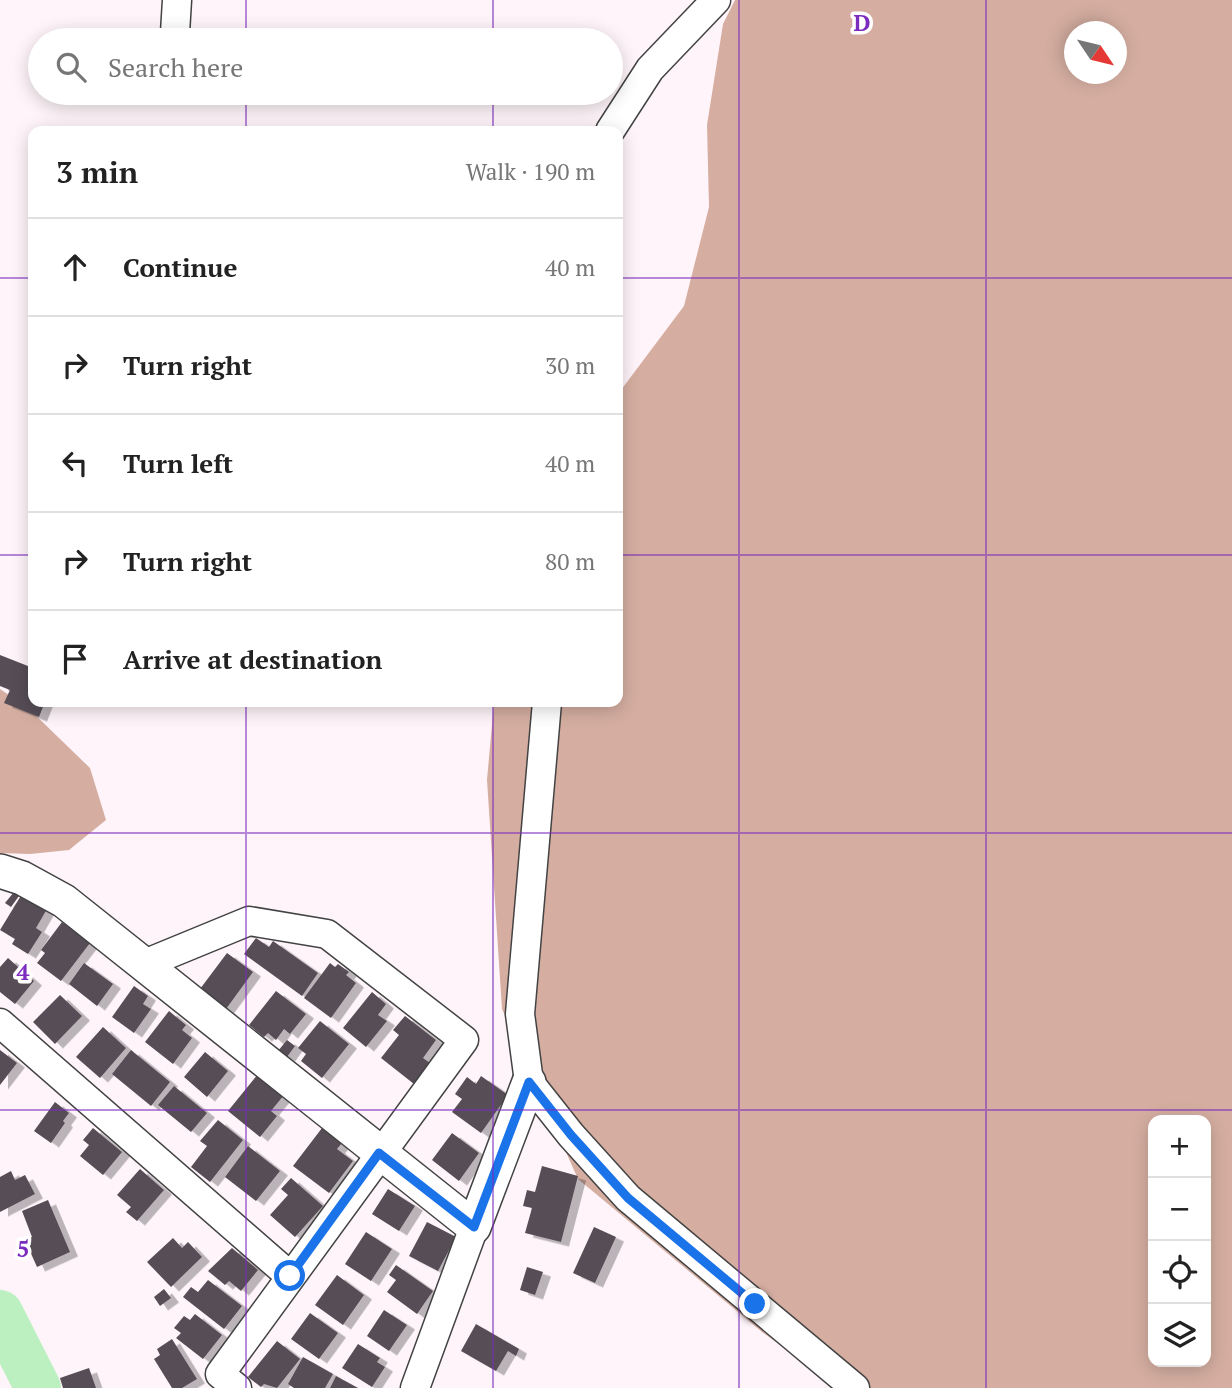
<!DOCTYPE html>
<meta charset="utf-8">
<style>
body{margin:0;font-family:"PT Serif",serif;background:#f6f6f6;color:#222}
.controls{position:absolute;right:21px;bottom:21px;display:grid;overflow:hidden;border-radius:14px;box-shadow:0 4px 18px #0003}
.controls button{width:63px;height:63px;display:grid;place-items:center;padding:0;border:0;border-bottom:2px solid #e0e0e0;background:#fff;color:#222;font:35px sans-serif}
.compass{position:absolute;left:1064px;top:21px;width:63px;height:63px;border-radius:50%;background:#fff;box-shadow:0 4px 18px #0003;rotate:125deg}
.stop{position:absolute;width:21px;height:21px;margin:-16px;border:5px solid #1a73e8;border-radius:50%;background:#fff}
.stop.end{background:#1a73e8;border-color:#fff;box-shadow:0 2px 7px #0008}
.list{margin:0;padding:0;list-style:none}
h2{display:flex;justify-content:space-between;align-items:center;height:91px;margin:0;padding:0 28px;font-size:30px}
h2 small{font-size:23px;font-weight:400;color:#767676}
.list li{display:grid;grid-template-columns:46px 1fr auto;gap:21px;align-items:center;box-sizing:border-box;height:98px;padding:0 28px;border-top:2px solid #e0e0e0}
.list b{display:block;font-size:26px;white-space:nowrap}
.list em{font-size:23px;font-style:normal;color:#767676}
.icon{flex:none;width:38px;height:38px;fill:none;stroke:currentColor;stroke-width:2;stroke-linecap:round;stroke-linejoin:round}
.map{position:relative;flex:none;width:1232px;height:1388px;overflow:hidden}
.search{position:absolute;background:#fff;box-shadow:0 4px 18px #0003;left:28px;top:28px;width:595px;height:77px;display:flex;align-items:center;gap:18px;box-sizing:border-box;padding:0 24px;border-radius:38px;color:#767676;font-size:26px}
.panel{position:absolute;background:#fff;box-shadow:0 4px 18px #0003;left:28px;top:126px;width:595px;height:581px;border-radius:14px}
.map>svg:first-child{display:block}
.forest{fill:#d5aea1;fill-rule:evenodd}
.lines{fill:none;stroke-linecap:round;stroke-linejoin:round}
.river{stroke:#bdf0c1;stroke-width:46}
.building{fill:#574d56;filter:url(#shadow)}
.minor-casing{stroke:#434343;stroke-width:31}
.tertiary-casing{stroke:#434343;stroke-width:36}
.minor{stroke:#fff;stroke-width:28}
.tertiary{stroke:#fff;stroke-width:33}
.route{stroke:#1a73e8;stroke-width:9}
.grid{fill:none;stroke:#7b2cbf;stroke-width:2;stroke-opacity:0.55}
.grid-label{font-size:23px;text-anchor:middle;font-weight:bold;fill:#7b2cbf;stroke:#fff;stroke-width:7;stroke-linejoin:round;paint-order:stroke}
</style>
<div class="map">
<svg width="1232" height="1388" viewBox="0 0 1232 1388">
<defs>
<filter id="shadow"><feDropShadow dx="8" dy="4.5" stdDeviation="0" flood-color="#0004"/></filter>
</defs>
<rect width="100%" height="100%" fill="#fef4f9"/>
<!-- forest -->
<path class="forest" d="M 735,0 L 1232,0 L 1232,1388 L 840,1388 L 762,1332 L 578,1179 L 502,1009 L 487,780 L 494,702 L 618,702 L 618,394 L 684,306 L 709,207 L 707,125 L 723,24 ZM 1074,32 L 1116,32 L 1116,74 L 1074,74 ZM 1153,1120 L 1206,1120 L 1206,1362 L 1153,1362 Z
M 0,689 L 27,707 L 90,768 L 106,820 L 69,850 L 30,854 L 0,853 Z"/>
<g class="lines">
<!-- river -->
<path class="river" d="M 0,1313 L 38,1388"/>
</g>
<!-- building -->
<path class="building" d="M 0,655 L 33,668 L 33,702 L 45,702 L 39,717 L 4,703 L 10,690 L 0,686 Z
M 14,892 L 19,896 L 11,907 L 5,903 Z
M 22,894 L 47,909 L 36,928 L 42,932 L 28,954 L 12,944 L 15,939 L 0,930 Z
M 62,922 L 90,943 L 61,981 L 37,963 L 45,953 L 41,950 Z
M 256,938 L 269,947 L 273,941 L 318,973 L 302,996 L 244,954 Z
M 227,953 L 253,972 L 226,1009 L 200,989 Z
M 8,958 L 34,981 L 15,1004 L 0,992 L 0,967 Z
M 84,963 L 113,984 L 97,1006 L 69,984 Z
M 330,963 L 335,967 L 338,964 L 349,972 L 346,975 L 356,983 L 331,1018 L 304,998 Z
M 134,986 L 148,996 L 143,1004 L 151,1009 L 134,1033 L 112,1017 Z
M 276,991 L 306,1014 L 290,1034 L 284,1029 L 276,1040 L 268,1033 L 264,1037 L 249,1025 Z
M 372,992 L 386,1004 L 378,1015 L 387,1021 L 366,1047 L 343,1028 Z
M 60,995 L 82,1016 L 55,1044 L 33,1022 Z
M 169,1011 L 186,1025 L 182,1030 L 192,1038 L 173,1064 L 145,1042 Z
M 405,1016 L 436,1040 L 423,1058 L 430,1063 L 414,1084 L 381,1058 L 399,1035 L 393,1030 Z
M 320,1021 L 349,1044 L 322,1078 L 301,1061 L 306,1054 L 298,1048 Z
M 103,1027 L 126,1048 L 100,1078 L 76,1057 Z
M 287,1040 L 295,1046 L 287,1057 L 278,1051 Z
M 0,1050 L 17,1063 L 0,1085 Z
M 131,1050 L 170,1082 L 151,1106 L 112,1074 Z
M 205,1052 L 228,1071 L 207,1097 L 184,1077 Z
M 258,1074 L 284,1095 L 271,1111 L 277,1116 L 260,1137 L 228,1111 Z
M 481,1076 L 508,1095 L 481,1133 L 452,1112 L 462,1099 L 455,1094 L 467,1077 L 476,1084 Z
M 174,1086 L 207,1113 L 191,1132 L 158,1105 Z
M 55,1102 L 69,1113 L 63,1121 L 65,1123 L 51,1143 L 34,1131 Z
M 218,1120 L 243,1140 L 210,1182 L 191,1167 L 207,1146 L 200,1141 Z
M 93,1128 L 122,1152 L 103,1175 L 80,1156 L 89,1145 L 83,1140 Z
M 322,1128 L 342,1143 L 337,1149 L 353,1161 L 329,1193 L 293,1166 Z
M 452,1133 L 479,1153 L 459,1181 L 432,1160 Z
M 248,1146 L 280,1171 L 256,1201 L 225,1177 Z
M 542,1166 L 578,1176 L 561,1242 L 525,1233 L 532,1208 L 523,1206 L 527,1190 L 535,1192 Z
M 140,1169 L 164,1190 L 137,1221 L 126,1212 L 131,1207 L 117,1195 Z
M 11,1171 L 15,1180 L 25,1175 L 35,1194 L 0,1212 L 0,1177 Z
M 291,1178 L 323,1206 L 295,1237 L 270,1215 L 288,1195 L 281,1189 Z
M 388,1189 L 415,1206 L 399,1231 L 372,1214 Z
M 48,1200 L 70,1252 L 37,1267 L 25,1240 L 32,1237 L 22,1211 Z
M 427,1222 L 456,1237 L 438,1271 L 409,1256 Z
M 594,1227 L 616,1237 L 595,1283 L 573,1273 Z
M 366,1232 L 392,1249 L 371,1281 L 345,1264 Z
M 173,1238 L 182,1248 L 188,1242 L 202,1257 L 171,1287 L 147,1262 Z
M 232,1248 L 258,1270 L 241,1291 L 229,1281 L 225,1285 L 208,1271 Z
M 396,1265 L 433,1291 L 417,1314 L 387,1292 L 396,1280 L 389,1275 Z
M 527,1267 L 543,1272 L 535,1295 L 520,1290 Z
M 337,1275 L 364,1295 L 343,1325 L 315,1305 Z
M 208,1280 L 242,1306 L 224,1329 L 183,1297 L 191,1287 L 198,1292 Z
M 164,1289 L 171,1298 L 160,1306 L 154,1297 Z
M 384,1310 L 407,1325 L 389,1351 L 367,1336 Z
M 310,1313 L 338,1333 L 319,1359 L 291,1339 Z
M 195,1314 L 222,1335 L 203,1359 L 176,1338 L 181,1333 L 174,1328 L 184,1316 L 190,1320 Z
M 476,1324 L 519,1349 L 516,1356 L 508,1351 L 496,1371 L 461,1351 Z
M 172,1339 L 197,1379 L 182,1388 L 172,1388 L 154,1359 L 160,1355 L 157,1349 Z
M 277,1341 L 300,1359 L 277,1388 L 264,1384 L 261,1387 L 248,1377 Z
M 358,1344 L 380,1358 L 377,1362 L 385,1367 L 372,1387 L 342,1368 Z
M 303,1357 L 333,1374 L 325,1388 L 294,1388 L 288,1384 Z
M 89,1368 L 96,1388 L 63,1388 L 60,1378 Z
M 336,1376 L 358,1388 L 330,1388 Z"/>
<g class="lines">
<defs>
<path id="minor" d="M 175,33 L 177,0
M 610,131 L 650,69 L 716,0
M 547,702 L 520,1014 L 529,1082 L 571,1135 L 628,1198 L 855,1388
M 142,965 L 249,921 L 327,934 L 464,1040 L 220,1374 L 237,1388
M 0,1023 L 290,1276
M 415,1388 L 474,1227"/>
<path id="tertiary" d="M 0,871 L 22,878 L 64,901 L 474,1227 L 529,1082"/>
</defs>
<!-- minor casing -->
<use href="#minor" class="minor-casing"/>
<!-- tertiary casing -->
<use href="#tertiary" class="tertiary-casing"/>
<!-- minor -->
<use href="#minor" class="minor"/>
<!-- tertiary -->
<use href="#tertiary" class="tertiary"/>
</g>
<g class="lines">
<!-- route -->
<path class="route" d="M 290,1276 L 379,1153 L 474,1227 L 529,1082 L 571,1135 L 628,1198 L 755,1304"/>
</g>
<!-- grid -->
<path class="grid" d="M 246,0 L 246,40M 493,0 L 493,40M 739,0 L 739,1388M 986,0 L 986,1388M 246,93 L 246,131M 493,93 L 493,131M 0,278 L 33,278M 618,278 L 1232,278M 0,555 L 33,555M 618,555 L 1232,555M 246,702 L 246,1388M 493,702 L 493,1388M 0,833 L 1232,833M 0,1110 L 1232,1110"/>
<g class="grid-label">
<text x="862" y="31">D</text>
<text x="23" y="980">4</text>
<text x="23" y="1257">5</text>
</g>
</svg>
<div class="controls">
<button>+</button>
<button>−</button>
<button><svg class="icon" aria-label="locate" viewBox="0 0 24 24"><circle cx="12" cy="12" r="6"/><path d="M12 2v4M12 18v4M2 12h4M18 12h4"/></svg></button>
<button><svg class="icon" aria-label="layers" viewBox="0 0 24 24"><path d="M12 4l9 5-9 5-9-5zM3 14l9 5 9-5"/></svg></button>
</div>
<svg class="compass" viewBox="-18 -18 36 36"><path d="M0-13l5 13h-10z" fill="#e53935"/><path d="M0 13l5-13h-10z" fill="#767676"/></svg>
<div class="stop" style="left:290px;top:1276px"></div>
<div class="stop end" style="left:755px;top:1304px"></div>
<div class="search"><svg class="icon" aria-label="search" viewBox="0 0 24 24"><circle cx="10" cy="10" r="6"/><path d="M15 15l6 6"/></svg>Search here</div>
<section class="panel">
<h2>3 min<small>Walk · 190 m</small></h2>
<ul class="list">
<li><svg class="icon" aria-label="ahead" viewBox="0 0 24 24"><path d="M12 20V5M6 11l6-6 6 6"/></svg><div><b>Continue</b></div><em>40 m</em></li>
<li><svg class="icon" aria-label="right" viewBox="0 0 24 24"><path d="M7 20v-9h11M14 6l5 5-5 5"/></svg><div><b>Turn right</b></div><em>30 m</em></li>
<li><svg class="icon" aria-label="left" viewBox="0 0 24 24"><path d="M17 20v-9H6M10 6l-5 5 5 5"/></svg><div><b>Turn left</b></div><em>40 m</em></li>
<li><svg class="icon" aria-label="right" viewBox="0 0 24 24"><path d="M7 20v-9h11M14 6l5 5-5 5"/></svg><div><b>Turn right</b></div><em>80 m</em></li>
<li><svg class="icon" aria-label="arrive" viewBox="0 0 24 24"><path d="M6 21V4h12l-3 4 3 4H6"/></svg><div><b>Arrive at destination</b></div></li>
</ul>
</section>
</div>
